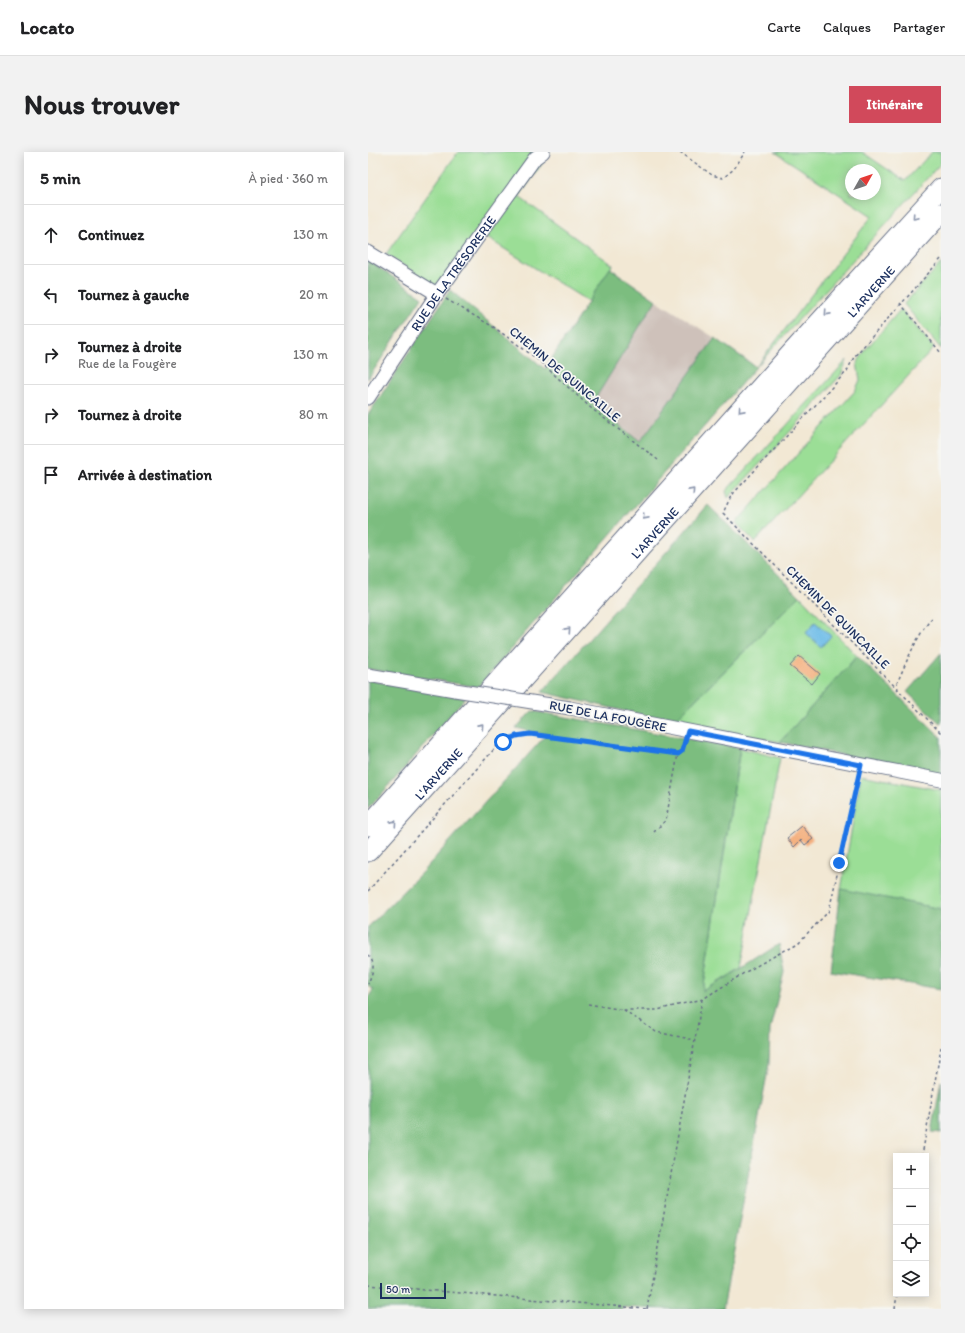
<!DOCTYPE html>
<html lang="fr">
<meta charset="utf-8">
<style>
body{margin:0;font-family:Itim,sans-serif;background:#f2f2f2;color:#202124}
.controls{position:absolute;right:12px;bottom:12px;display:grid;overflow:hidden;border-radius:0px;box-shadow:0 2px 10px #0003}
.controls button{width:36px;height:36px;display:grid;place-items:center;padding:0;border:0;border-bottom:1px solid #e0e0e0;background:#fff;color:#202124;font:20px sans-serif}
.compass{position:absolute;left:477px;top:12px;width:36px;height:36px;border-radius:50%;background:#fff;box-shadow:0 2px 10px #0003;rotate:50deg}
.scale{position:absolute;left:12px;bottom:10px;width:66px;box-sizing:border-box;padding-left:4px;border:2px solid #1b2f5e;border-top:0;font-size:11px;line-height:14px;white-space:nowrap;color:#1b2f5e;-webkit-text-stroke:3px #f6f6f2;paint-order:stroke}
.stop{position:absolute;width:12px;height:12px;margin:-9px;border:3px solid #1a73e8;border-radius:50%;background:#fff}
.stop.end{background:#1a73e8;border-color:#fff;box-shadow:0 1px 4px #0008}
.list{margin:0;padding:0;list-style:none}
h2{display:flex;justify-content:space-between;align-items:center;height:52px;margin:0;padding:0 16px;font-size:17px}
h2 small{font-size:13px;font-weight:400;color:#757577}
.list li{display:grid;grid-template-columns:26px 1fr auto;gap:12px;align-items:center;box-sizing:border-box;height:60px;padding:0 16px;border-top:1px solid #e0e0e0}
.list b{display:block;font-size:15px;white-space:nowrap}
.list p{margin:0;font-size:13px;white-space:nowrap;color:#757577}
.list em{font-size:13px;font-style:normal;color:#757577}
.icon{flex:none;width:22px;height:22px;fill:none;stroke:currentColor;stroke-width:2;stroke-linecap:round;stroke-linejoin:round}
.map{position:relative;flex:none;width:573px;height:1157px;overflow:hidden;border-radius:0px}
header{display:flex;align-items:center;gap:24px;box-sizing:border-box;height:56px;padding:0 20px;background:#fff;border-bottom:1px solid #e0e0e0}
header strong{font-size:19px}
nav{display:flex;gap:22px;margin-inline-start:auto;font-size:14px}
.intro{display:flex;align-items:center;justify-content:space-between;box-sizing:border-box;height:96px;padding:0 24px}
h1{margin:0;font-size:28px}
.button{padding:10px 18px;border-radius:0px;background:#d1495b;color:#fff;font-size:14px;font-weight:700}
main{display:flex;gap:24px;padding:0 24px}
aside{flex:1;background:#fff;border-radius:0px;box-shadow:0 2px 10px #0003}
.map>svg:first-child{display:block}
.industrial{fill:#cec1ba}
.green{fill:#9bde96;stroke:#5b867a;fill-rule:evenodd}
.forest{fill:#7cbd7f;stroke:#4c766e}
.water{fill:#6dbce8;stroke:#4476a3}
.building{fill:#f4ad7a}
.lines{fill:none;stroke-linecap:round;stroke-linejoin:round}
.minor-casing{stroke:#667087;stroke-width:15}
.highway-casing{stroke:#667087;stroke-width:21}
.path{stroke:#667087;stroke-width:1.5;stroke-dasharray:3 3;stroke-linecap:butt}
.minor{stroke:#fff;stroke-width:13}
.highway{stroke:#fff;stroke-width:19}
.minor-bridge-casing{stroke:#667087;stroke-width:15;stroke-linecap:butt}
.minor-bridge{stroke:#fff;stroke-width:13}
.oneway{stroke:#8d97ae}
.route{stroke:#1a73e8;stroke-width:5}
.labels{text-anchor:middle;dominant-baseline:central;stroke-width:3.5;stroke-linejoin:round;paint-order:stroke}
.street-label{font-size:13px;fill:#1b2f5e;stroke:#f6f6f2}
</style>
<header>
<strong>Locato</strong>
<nav><a>Carte</a><a>Calques</a><a>Partager</a></nav>
</header>
<div class="intro"><h1>Nous trouver</h1><a class="button">Itinéraire</a></div>
<main>
<aside>
<h2>5 min<small>À pied · 360 m</small></h2>
<ul class="list">
<li><svg class="icon" aria-label="ahead" viewBox="0 0 24 24"><path d="M12 20V5M6 11l6-6 6 6"/></svg><div><b>Continuez</b></div><em>130 m</em></li>
<li><svg class="icon" aria-label="left" viewBox="0 0 24 24"><path d="M17 20v-9H6M10 6l-5 5 5 5"/></svg><div><b>Tournez à gauche</b></div><em>20 m</em></li>
<li><svg class="icon" aria-label="right" viewBox="0 0 24 24"><path d="M7 20v-9h11M14 6l5 5-5 5"/></svg><div><b>Tournez à droite</b><p>Rue de la Fougère</p></div><em>130 m</em></li>
<li><svg class="icon" aria-label="right" viewBox="0 0 24 24"><path d="M7 20v-9h11M14 6l5 5-5 5"/></svg><div><b>Tournez à droite</b></div><em>80 m</em></li>
<li><svg class="icon" aria-label="arrive" viewBox="0 0 24 24"><path d="M6 21V4h12l-3 4 3 4H6"/></svg><div><b>Arrivée à destination</b></div></li>
</ul>
</aside>
<div class="map">
<svg width="573" height="1157" viewBox="0 0 573 1157">
<rect width="100%" height="100%" fill="#f6f6f2"/>
<filter id="ink" filterUnits="userSpaceOnUse"><feTurbulence type="fractalNoise" baseFrequency=".025" numOctaves="2"/><feDisplacementMap in="SourceGraphic" scale="8" xChannelSelector="R" yChannelSelector="G"/><feConvolveMatrix kernelMatrix="1 2 1 2 8 2 1 2 1" color-interpolation-filters="sRGB"/></filter>
<filter id="wash" filterUnits="userSpaceOnUse"><feTurbulence type="fractalNoise" baseFrequency=".012" numOctaves="4" result="noise"/><feDisplacementMap in="SourceGraphic" scale="16" xChannelSelector="R" yChannelSelector="G"/><feGaussianBlur stdDeviation="0.9" result="paint"/><feColorMatrix in="noise" values="0 0 0 0 0 0 0 0 0 0 0 0 0 0 0 0 0 1.4 0 .05"/><feComposite in="paint" operator="in"/></filter>
<g filter="url(#wash)">
<rect width="100%" height="100%" fill="#f2e8d4"/>
<!-- industrial -->
<path class="industrial" d="M 288,148 L 347,186 L 272,291 L 224,252 Z"/>
<!-- green -->
<path class="green" d="M 90,0 L 170,0 L 71,137 L 18,102 Z
M 181,0 L 182,0 L 151,45 L 245,113 L 221,150 L 116,84 Z
M 407,0 L 494,0 L 537,29 L 564,0 L 573,0 L 573,11 L 388,215 L 504,64 ZM 483,18 L 507,18 L 507,42 L 483,42 Z
M 573,111 L 573,197 L 536,152 Z
M 533,157 L 566,196 L 387,390 L 368,371 L 436,295 L 487,239 L 492,228 L 489,211 L 498,197 Z
M 479,208 L 473,223 L 431,270 L 360,346 L 358,339 Z
M 432,444 L 489,504 L 412,590 L 305,570 Z
M 372,596 L 412,606 L 373,816 L 335,840 Z
M 493,623 L 573,638 L 573,757 L 473,738 Z"/>
<!-- forest -->
<path class="forest" d="M 0,108 L 54,145 L 0,227 Z
M 242,116 L 288,148 L 224,252 L 272,290 L 347,186 L 388,215 L 110,535 L 0,517 L 0,263 L 82,138 L 177,217 Z
M 340,353 L 432,444 L 305,570 L 174,540 Z
M 573,501 L 573,572 L 539,540 Z
M 489,504 L 573,585 L 573,623 L 412,590 Z
M 0,528 L 97,546 L 28,626 L 0,657 Z
M 164,559 L 372,596 L 335,839 L 363,823 L 411,792 L 416,820 L 402,877 L 401,912 L 355,1157 L 297,1157 L 254,1155 L 254,1157 L 0,1157 L 0,846 L 5,838 L 0,834 L 0,775 L 56,718 L 178,583 L 148,576 Z
M 473,737 L 573,757 L 573,837 L 463,819 Z
M 573,929 L 573,981 L 564,980 Z"/>
<!-- water -->
<path class="water" d="M 447,470 L 463,484 L 453,495 L 438,481 Z"/>
<g id="blocks">
<!-- building -->
<path class="building" d="M 431,504 L 452,522 L 444,532 L 422,514 Z
M 434,674 L 445,687 L 437,693 L 433,688 L 426,695 L 419,686 Z"/>
</g>
</g>
<g filter="url(#ink)">
<use href="#blocks" fill-opacity="0" stroke="#667087" stroke-width="1"/>
<g class="lines">
<defs>
<g id="minor">
<path d="M 0,100 L 69,142"/>
<path id="s1" d="M 0,246 L 69,142 L 167,6 L 175,0"/>
<path d="M 0,523 L 87,538"/>
<path d="M 202,556 L 573,628"/>
</g>
<g id="highway">
<path d="M 0,674 L 423,201 L 573,36"/>
<path id="s2" d="M 0,700 L 573,61"/>
</g>
</defs>
<!-- minor casing -->
<use href="#minor" class="minor-casing"/>
<!-- highway casing -->
<use href="#highway" class="highway-casing"/>
<!-- path -->
<path class="path" d="M 312,0 L 344,23 L 355,26 L 366,17 L 377,0
M 573,107 L 486,205 L 479,219 L 363,344 L 355,361 L 573,581
M 78,147 L 127,176 L 168,206 L 223,256 L 290,308
M 532,151 L 573,201
M 530,538 L 529,531 C 539,509 548,485 564,466
M 286,680 L 298,668 L 310,602
M 0,739 L 129,594 C 140,587 150,584 162,582 L 310,602 L 314,599 L 317,589
M 0,803 C 9,812 4,821 0,832
M 220,852 L 256,858 L 289,858 L 335,847 L 376,821 L 430,791 L 461,759 L 491,623
M 256,858 L 288,880 L 327,888
M 554,1004 L 573,895
M 0,1133 L 279,1157
M 279,1157 L 334,848
M 527,1157 L 529,1142"/>
<!-- minor -->
<use href="#minor" class="minor"/>
<!-- highway -->
<use href="#highway" class="highway"/>
<defs>
<path id="minor-bridge" d="M 87,538 L 202,556"/>
</defs>
<!-- minor-bridge casing -->
<use href="#minor-bridge" class="minor-bridge-casing"/>
<!-- minor-bridge -->
<use href="#minor-bridge" class="minor-bridge"/>
</g>
<!-- one-way arrows -->
<defs><path id="oneway-chevron" d="M-2-3.5L2.5 0L-2 3.5" fill="none" stroke-width="1.6" stroke-linecap="round" stroke-linejoin="round"/></defs>
<g class="oneway">
<use href="#oneway-chevron" transform="translate(547 65) rotate(132)"/>
<use href="#oneway-chevron" transform="translate(459 161) rotate(132)"/>
<use href="#oneway-chevron" transform="translate(373 258) rotate(132)"/>
<use href="#oneway-chevron" transform="translate(324 339) rotate(-48)"/>
<use href="#oneway-chevron" transform="translate(277 365) rotate(132)"/>
<use href="#oneway-chevron" transform="translate(200 478) rotate(-48)"/>
<use href="#oneway-chevron" transform="translate(113 574) rotate(-48)"/>
<use href="#oneway-chevron" transform="translate(26 671) rotate(-48)"/>
</g>
</g>
<g class="lines" filter="url(#ink)">
<!-- route -->
<path class="route" d="M 135,590 L 148,584 L 162,582 L 310,602 L 314,599 L 320,579 L 493,613 L 471,711"/>
</g>
<g class="labels">
<!-- street labels -->
<g class="street-label">
<text stroke="none"><textPath href="#s1" startOffset="151">RUE DE LA TRÉSORERIE</textPath></text>
<text stroke="none"><textPath href="#s2" startOffset="753">L'ARVERNE</textPath></text>
<text transform="translate(197 222) rotate(40)">CHEMIN DE QUINCAILLE</text>
<text stroke="none"><textPath href="#s2" startOffset="429">L'ARVERNE</textPath></text>
<text transform="translate(470 465) rotate(45)">CHEMIN DE QUINCAILLE</text>
<text transform="translate(240 564) rotate(11)">RUE DE LA FOUGÈRE</text>
<text stroke="none"><textPath href="#s2" startOffset="105">L'ARVERNE</textPath></text>
</g>
</g>
</svg>
<div class="controls">
<button>+</button>
<button>−</button>
<button><svg class="icon" aria-label="locate" viewBox="0 0 24 24"><circle cx="12" cy="12" r="6"/><path d="M12 2v4M12 18v4M2 12h4M18 12h4"/></svg></button>
<button><svg class="icon" aria-label="layers" viewBox="0 0 24 24"><path d="M12 4l9 5-9 5-9-5zM3 14l9 5 9-5"/></svg></button>
</div>
<svg class="compass" viewBox="-18 -18 36 36"><path d="M0-13l5 13h-10z" fill="#e53935"/><path d="M0 13l5-13h-10z" fill="#757577"/></svg>
<div class="scale">50 m</div>
<div class="stop" style="left:135px;top:590px"></div>
<div class="stop end" style="left:471px;top:711px"></div>
</div>
</main>
